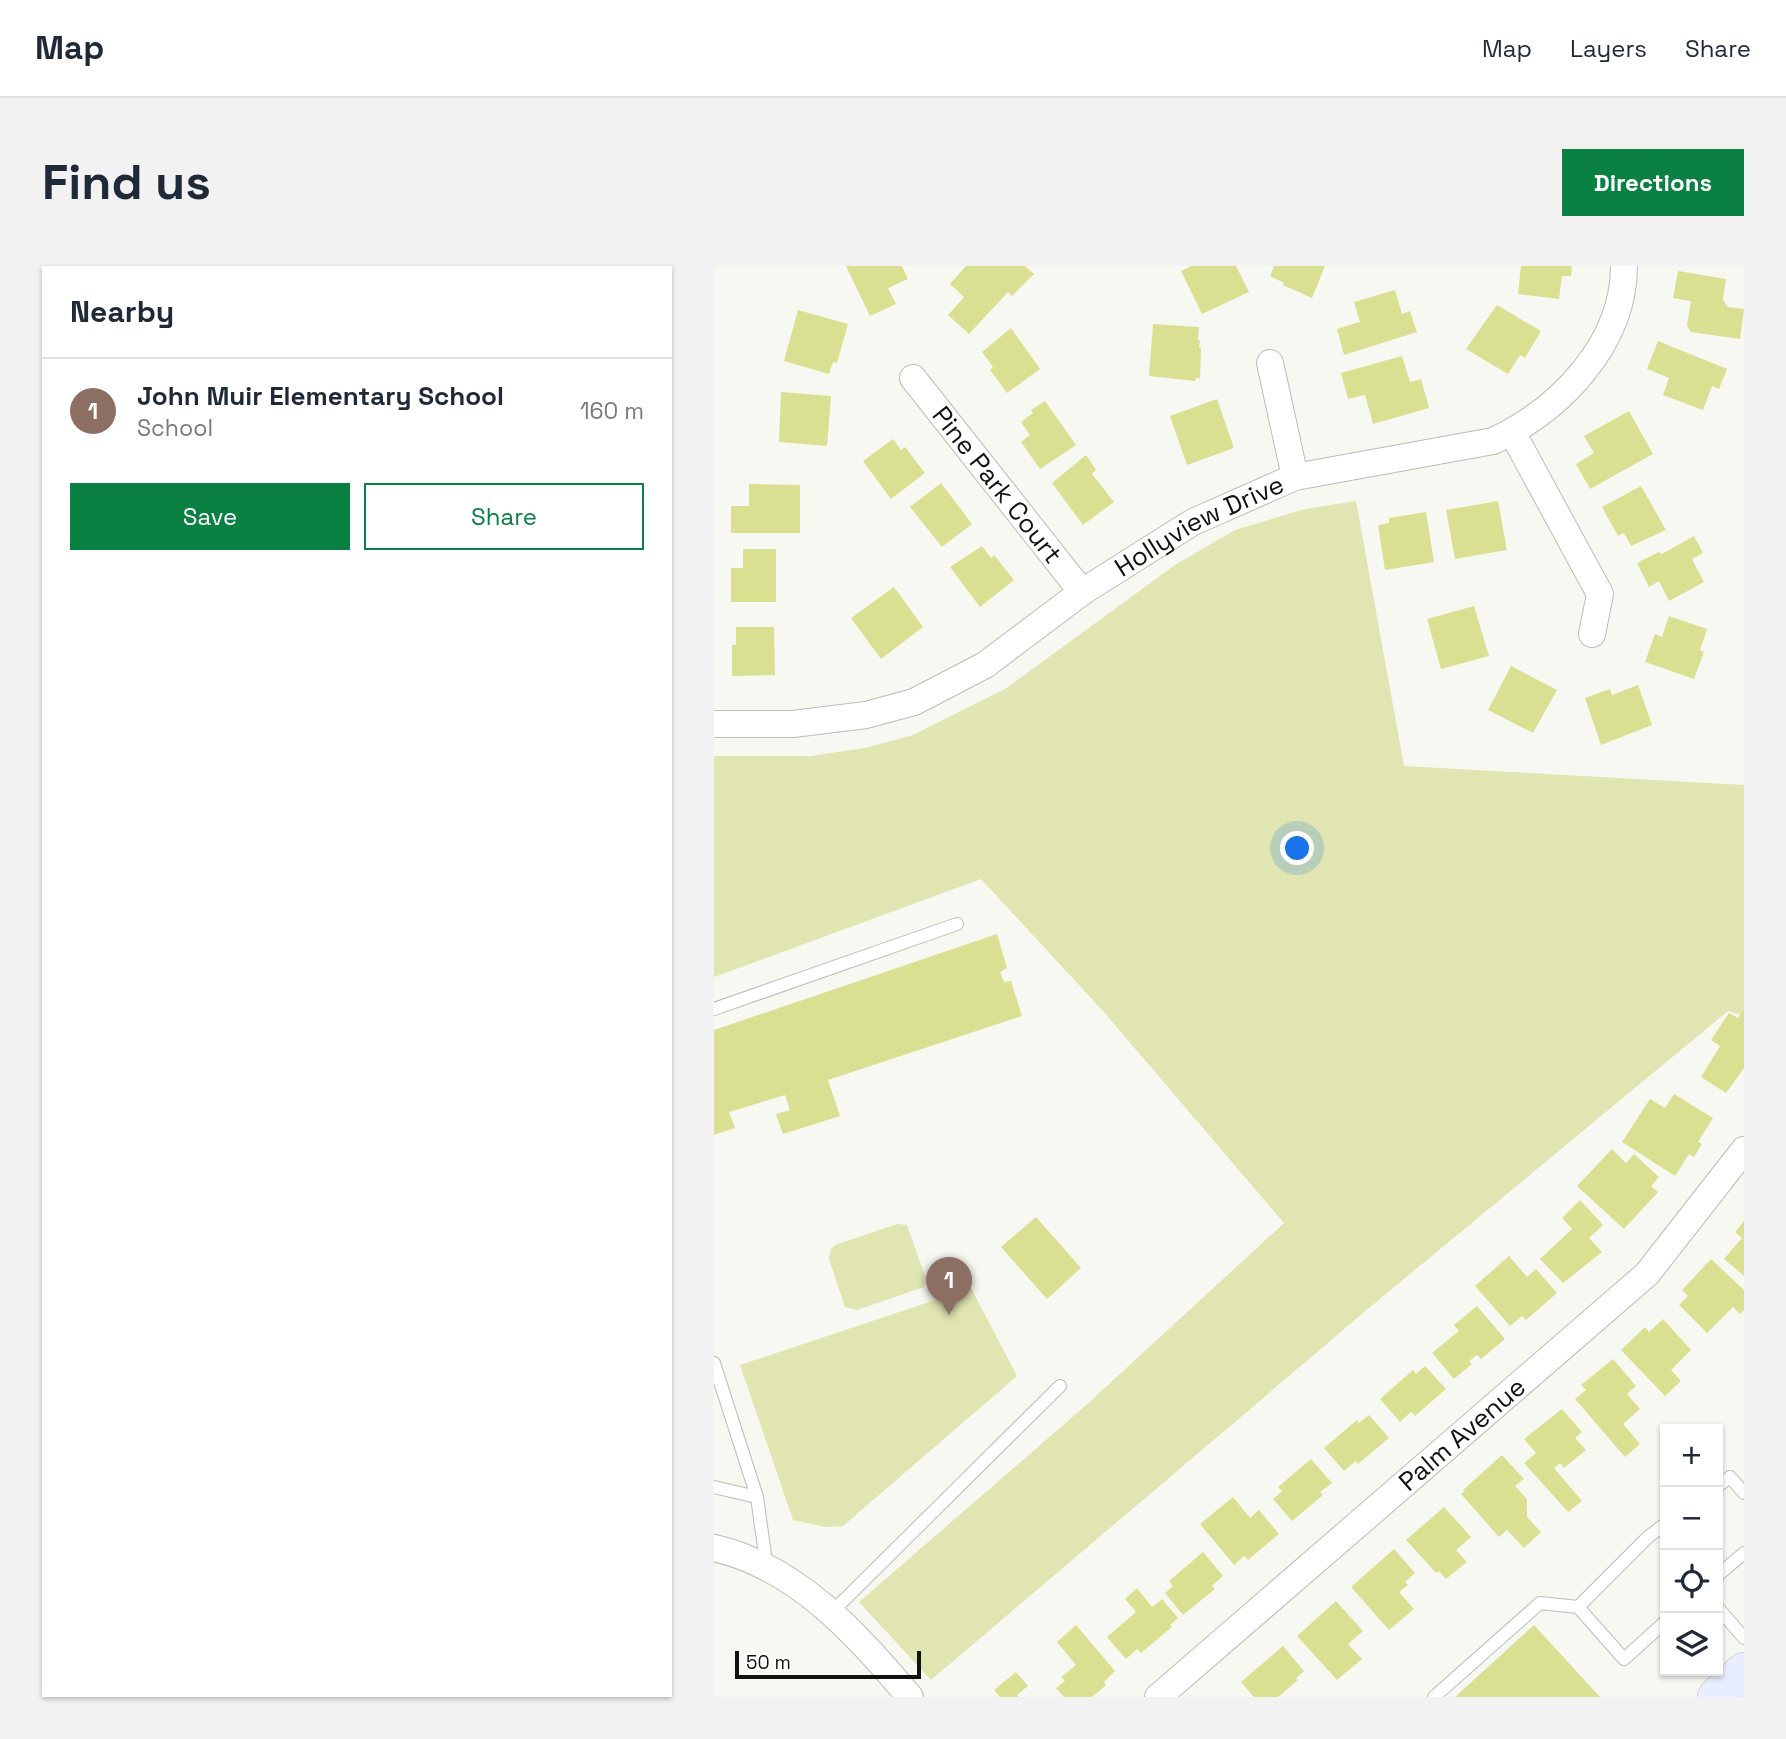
<!DOCTYPE html>
<meta charset="utf-8">
<style>
body{margin:0;font-family:"Space Grotesk",sans-serif;background:#f2f2f3;color:#1f2937}
.controls{position:absolute;right:21px;bottom:21px;display:grid;overflow:hidden;border-radius:0px;box-shadow:0 2px 5px #0004}
.controls button{width:63px;height:63px;display:grid;place-items:center;padding:0;border:0;border-bottom:2px solid #e0e1e3;background:#fff;color:#1f2937;font:35px sans-serif}
.scale{position:absolute;left:21px;bottom:18px;width:186px;box-sizing:border-box;padding-left:7px;border:4px solid #11110f;border-top:0;font-size:19px;line-height:24px;white-space:nowrap;color:#11110f;-webkit-text-stroke:5px #fffffe;paint-order:stroke}
.you{position:absolute;left:584px;top:583px;width:24px;height:24px;margin:-18px;border:5px solid #fff;border-radius:50%;background:#1a73e8;box-shadow:0 0 0 10px #1a73e833}
.badge{display:grid;place-items:center;width:46px;height:46px;border-radius:50%;background:#0b8043;color:#fff;font-size:23px;font-weight:700}
.pin{position:absolute;translate:-50% -58px;filter:drop-shadow(0 2px 4px #0008)}
.pin::after{content:'';position:absolute;top:37px;width:24px;height:21px;background:inherit;clip-path:polygon(0 0,100% 0,50% 100%)}
.list{margin:0;padding:0;list-style:none}
h2{display:flex;justify-content:space-between;align-items:center;height:91px;margin:0;padding:0 28px;font-size:30px}
h2 small{font-size:23px;font-weight:400;color:#747a83}
.list li{display:grid;grid-template-columns:46px 1fr auto;gap:21px;align-items:center;box-sizing:border-box;height:105px;padding:0 28px;border-top:2px solid #e0e1e3}
.list b{display:block;font-size:26px;white-space:nowrap}
.list p{margin:0;font-size:23px;white-space:nowrap;color:#747a83}
.list em{font-size:23px;font-style:normal;color:#747a83}
.actions{display:flex;gap:14px;padding:21px 28px}
.actions a{flex:1;padding:16px 0;border:2px solid #0b8043;border-radius:0px;text-align:center;font-size:24px;color:#0b8043}
.actions .main{background:#0b8043;color:#fff}
.icon{flex:none;width:38px;height:38px;fill:none;stroke:currentColor;stroke-width:2;stroke-linecap:round;stroke-linejoin:round}
.map{position:relative;flex:none;width:1030px;height:1431px;overflow:hidden;border-radius:0px}
header{display:flex;align-items:center;gap:42px;box-sizing:border-box;height:98px;padding:0 35px;background:#fff;border-bottom:2px solid #e0e1e3}
header strong{font-size:33px}
nav{display:flex;gap:38px;margin-inline-start:auto;font-size:24px}
.intro{display:flex;align-items:center;justify-content:space-between;box-sizing:border-box;height:168px;padding:0 42px}
h1{margin:0;font-size:49px}
.button{padding:18px 32px;border-radius:0px;background:#0b8043;color:#fff;font-size:24px;font-weight:700}
main{display:flex;gap:42px;padding:0 42px}
aside{flex:1;background:#fff;border-radius:0px;box-shadow:0 2px 5px #0004}
.map>svg:first-child{display:block}
.green{fill:#e0e5b1}
.building{fill:#dae092}
.lines{fill:none;stroke-linecap:round;stroke-linejoin:round}
.lane-casing{stroke:#bcbdb6;stroke-width:14}
.street-casing{stroke:#bcbdb6;stroke-width:28}
.secondary-casing{stroke:#bcbdb6;stroke-width:38}
.lane{stroke:#fff;stroke-width:12}
.street{stroke:#fff;stroke-width:26}
.secondary{stroke:#e8eefd;stroke-width:37}
.labels{text-anchor:middle;dominant-baseline:central;stroke-width:6;stroke-linejoin:round;paint-order:stroke}
.street-label{font-size:26px;fill:#11110f;stroke:#fffffe}
</style>
<header>
<strong>Map</strong>
<nav><a>Map</a><a>Layers</a><a>Share</a></nav>
</header>
<div class="intro"><h1>Find us</h1><a class="button">Directions</a></div>
<main>
<aside>
<h2>Nearby<small></small></h2>
<ul class="list">
<li><span class="badge" style="background:#8d6e63">1</span><div><b>John Muir Elementary School</b><p>School</p></div><em>160 m</em></li>
</ul>
<div class="actions"><a class="main">Save</a><a>Share</a></div>
</aside>
<div class="map">
<svg width="1030" height="1431" viewBox="0 0 1030 1431">
<rect width="100%" height="100%" fill="#f7f8f1"/>
<!-- green -->
<path class="green" d="M 642,235 L 690,500 L 1030,519 L 1030,750 L 1014,745 L 655,1042 L 217,1414 L 145,1336 L 370,1141 L 570,957 L 389,745 L 267,613 L 0,711 L 0,490 L 97,490 L 151,482 L 199,469 L 291,423 L 461,299 L 521,264 L 591,243 Z
M 183,958 L 193,959 L 212,1013 L 210,1021 L 143,1044 L 131,1041 L 115,993 L 117,983 L 121,979 Z
M 257,1022 L 303,1110 L 129,1260 L 112,1261 L 79,1254 L 26,1099 Z"/>
<!-- building -->
<path class="building" d="M 132,0 L 188,0 L 194,13 L 174,22 L 182,38 L 156,50 Z
M 252,0 L 311,0 L 320,8 L 298,30 L 294,26 L 255,68 L 234,49 L 250,31 L 236,18 Z
M 477,0 L 522,0 L 535,26 L 488,48 L 467,5 Z
M 560,0 L 611,0 L 598,32 L 569,19 L 570,17 L 556,10 Z
M 807,0 L 858,0 L 857,10 L 848,10 L 845,33 L 804,28 Z
M 964,5 L 1012,13 L 1009,34 L 1014,41 L 1030,43 L 1026,73 L 977,66 L 973,60 L 977,35 L 959,32 Z
M 681,24 L 688,48 L 696,45 L 703,66 L 630,89 L 623,63 L 646,56 L 640,36 Z
M 783,39 L 827,65 L 811,92 L 806,89 L 794,108 L 752,83 Z
M 84,44 L 134,58 L 123,97 L 119,96 L 115,108 L 70,95 Z
M 439,58 L 485,61 L 484,74 L 486,74 L 485,82 L 487,82 L 486,112 L 482,112 L 481,115 L 435,110 Z
M 297,62 L 326,103 L 293,127 L 276,104 L 279,101 L 268,86 Z
M 944,75 L 1013,103 L 1005,123 L 998,120 L 989,144 L 949,129 L 955,112 L 933,103 Z
M 688,90 L 696,116 L 707,113 L 715,142 L 659,158 L 651,129 L 634,133 L 627,107 Z
M 67,126 L 117,130 L 113,180 L 65,176 Z
M 503,133 L 520,182 L 473,199 L 456,150 Z
M 331,135 L 362,179 L 326,203 L 307,176 L 316,169 L 307,156 L 319,147 L 317,144 Z
M 915,145 L 939,188 L 876,223 L 862,198 L 880,187 L 870,170 Z
M 179,173 L 187,184 L 191,181 L 211,207 L 177,233 L 149,195 Z
M 372,189 L 382,204 L 378,208 L 400,236 L 369,259 L 338,217 Z
M 227,217 L 258,258 L 228,281 L 196,241 Z
M 35,218 L 86,219 L 86,267 L 17,267 L 17,240 L 35,240 Z
M 927,220 L 952,264 L 917,280 L 910,267 L 904,270 L 888,241 Z
M 784,235 L 793,284 L 741,293 L 732,244 Z
M 712,246 L 720,296 L 671,304 L 664,259 L 675,257 L 675,252 Z
M 980,270 L 989,287 L 978,293 L 990,316 L 955,335 L 945,315 L 935,321 L 923,297 L 945,286 L 948,288 Z
M 268,280 L 277,292 L 280,289 L 300,314 L 266,341 L 236,301 Z
M 29,283 L 62,283 L 62,336 L 17,336 L 17,302 L 29,302 Z
M 180,321 L 209,361 L 167,393 L 137,352 Z
M 760,340 L 775,390 L 727,403 L 713,353 Z
M 955,350 L 993,363 L 986,384 L 990,386 L 980,413 L 931,396 L 941,368 L 948,371 Z
M 22,361 L 60,361 L 61,409 L 18,410 L 18,379 L 22,379 Z
M 797,400 L 843,424 L 819,467 L 774,444 Z
M 924,419 L 938,459 L 887,479 L 871,432 L 896,423 L 898,429 Z
M 283,668 L 293,702 L 286,706 L 290,716 L 297,715 L 308,750 L 114,814 L 126,850 L 69,868 L 62,848 L 76,844 L 71,829 L 15,846 L 21,862 L 0,869 L 0,764 Z
M 1030,743 L 1030,802 L 1012,827 L 987,811 L 1006,780 L 997,774 L 1015,747 L 1024,752 Z
M 960,828 L 999,852 L 984,876 L 988,878 L 980,891 L 975,888 L 961,910 L 908,876 L 936,833 L 951,842 Z
M 898,883 L 912,897 L 920,888 L 945,911 L 937,920 L 944,926 L 910,963 L 863,920 Z
M 866,934 L 889,959 L 875,972 L 888,986 L 849,1017 L 826,993 L 858,963 L 848,952 Z
M 322,951 L 367,1002 L 333,1033 L 287,981 Z
M 1030,955 L 1030,1010 L 1010,993 L 1028,972 L 1021,966 Z
M 795,990 L 813,1011 L 822,1003 L 843,1027 L 812,1054 L 808,1050 L 796,1060 L 761,1020 Z
M 997,993 L 1030,1024 L 1030,1044 L 1026,1048 L 1019,1041 L 993,1067 L 965,1039 L 974,1030 L 968,1024 Z
M 763,1040 L 791,1073 L 767,1093 L 763,1089 L 755,1095 L 758,1098 L 740,1113 L 718,1087 L 745,1065 L 740,1059 Z
M 949,1053 L 977,1084 L 957,1104 L 967,1115 L 951,1130 L 907,1084 L 931,1061 L 935,1066 Z
M 899,1093 L 922,1120 L 913,1128 L 926,1143 L 909,1158 L 926,1178 L 911,1191 L 861,1133 L 872,1124 L 867,1119 Z
M 711,1100 L 732,1123 L 701,1150 L 697,1146 L 686,1156 L 666,1133 L 699,1104 L 702,1108 Z
M 848,1143 L 868,1166 L 861,1172 L 872,1184 L 850,1202 L 846,1197 L 840,1202 L 868,1235 L 854,1246 L 810,1197 L 822,1187 L 810,1173 Z
M 655,1149 L 675,1172 L 644,1198 L 642,1195 L 630,1205 L 610,1182 L 643,1154 L 645,1157 Z
M 788,1189 L 810,1213 L 801,1220 L 813,1233 L 813,1251 L 827,1266 L 810,1282 L 793,1264 L 785,1271 L 747,1228 L 751,1225 L 749,1224 Z
M 597,1193 L 618,1217 L 606,1226 L 609,1229 L 578,1255 L 559,1233 L 568,1225 L 564,1221 Z
M 519,1231 L 536,1252 L 545,1244 L 565,1268 L 534,1294 L 530,1290 L 520,1299 L 486,1258 Z
M 730,1241 L 757,1271 L 742,1284 L 753,1296 L 732,1313 L 725,1305 L 722,1307 L 692,1274 Z
M 680,1283 L 701,1307 L 691,1316 L 694,1319 L 685,1326 L 700,1343 L 675,1364 L 637,1321 Z
M 489,1286 L 509,1310 L 498,1320 L 501,1323 L 469,1349 L 451,1327 L 459,1320 L 455,1315 Z
M 423,1322 L 438,1341 L 448,1333 L 464,1352 L 456,1359 L 458,1361 L 427,1387 L 423,1383 L 412,1393 L 393,1371 L 422,1346 L 411,1333 Z
M 622,1335 L 649,1365 L 634,1378 L 648,1393 L 623,1414 L 583,1370 Z
M 362,1359 L 401,1405 L 390,1416 L 392,1419 L 378,1431 L 350,1431 L 342,1422 L 351,1415 L 347,1411 L 362,1399 L 343,1376 Z
M 820,1359 L 886,1431 L 741,1431 Z
M 569,1380 L 590,1405 L 582,1412 L 584,1414 L 564,1431 L 540,1431 L 527,1416 Z
M 302,1406 L 314,1420 L 303,1429 L 305,1431 L 286,1431 L 280,1424 Z"/>
<g class="lines">
<defs>
<path id="lane" d="M 0,743 L 243,658
M 0,1097 L 43,1231 L 53,1303
M 1004,1220 L 1016,1211 L 1030,1227
M 0,1221 L 43,1231
M 1004,1309 L 1030,1287
M 864,1341 L 934,1271 L 951,1258
M 1004,1342 L 1030,1372
M 118,1346 L 346,1120
M 720,1431 L 826,1337 L 864,1341 L 910,1393 L 951,1356"/>
<g id="street">
<path d="M 556,97 L 581,211"/>
<path id="s1" d="M 199,112 L 368,326"/>
<path d="M 798,166 L 886,328 L 878,368"/>
<path id="s2" d="M 0,458 L 79,458 L 152,449 L 200,436 L 271,399 L 368,326 L 479,256 L 581,211 L 779,175 C 846,144 910,78 910,0"/>
<path d="M 0,1282 C 84,1301 143,1369 196,1431"/>
<path id="s3" d="M 444,1431 L 933,1008 L 1030,884"/>
</g>
<path id="secondary" d="M 1002,1431 L 1030,1405"/>
</defs>
<!-- lane casing -->
<use href="#lane" class="lane-casing"/>
<!-- street casing -->
<use href="#street" class="street-casing"/>
<!-- secondary casing -->
<use href="#secondary" class="secondary-casing"/>
<!-- lane -->
<use href="#lane" class="lane"/>
<!-- street -->
<use href="#street" class="street"/>
<!-- secondary -->
<use href="#secondary" class="secondary"/>
</g>
<g class="labels">
<!-- street labels -->
<g class="street-label">
<text stroke="none"><textPath href="#s1" startOffset="136">Pine Park Court</textPath></text>
<text stroke="none"><textPath href="#s2" startOffset="539">Hollyview Drive</textPath></text>
<text stroke="none"><textPath href="#s3" startOffset="402">Palm Avenue</textPath></text>
</g>
</g>
</svg>
<div class="controls">
<button>+</button>
<button>−</button>
<button><svg class="icon" aria-label="locate" viewBox="0 0 24 24"><circle cx="12" cy="12" r="6"/><path d="M12 2v4M12 18v4M2 12h4M18 12h4"/></svg></button>
<button><svg class="icon" aria-label="layers" viewBox="0 0 24 24"><path d="M12 4l9 5-9 5-9-5zM3 14l9 5 9-5"/></svg></button>
</div>
<div class="scale">50 m</div>
<div class="you"></div>
<div class="pin badge" style="left:235px;top:1049px;background:#8d6e63">1</div>
</div>
</main>
